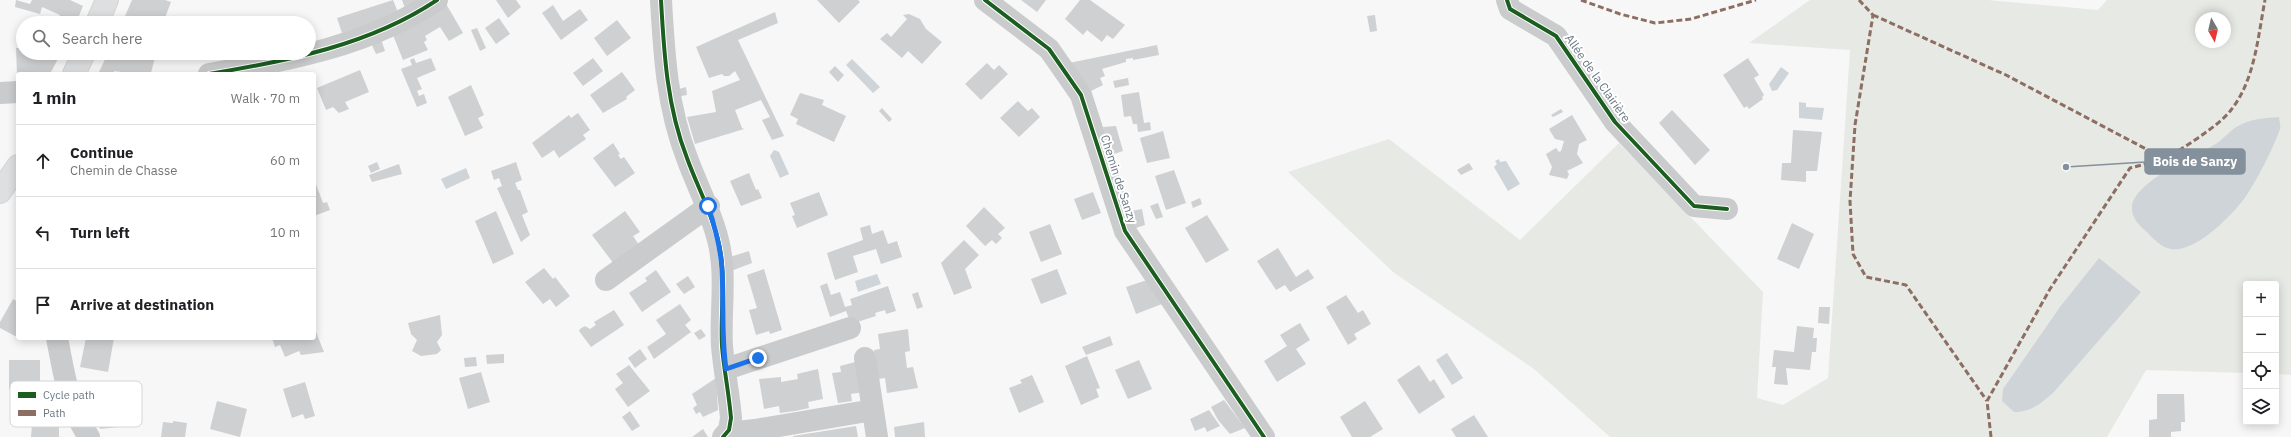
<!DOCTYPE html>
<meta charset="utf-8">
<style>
body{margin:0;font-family:"IBM Plex Sans",sans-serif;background:#f6f6f6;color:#202124}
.controls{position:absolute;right:12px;bottom:12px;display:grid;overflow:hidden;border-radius:4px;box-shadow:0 2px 10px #0003}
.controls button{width:36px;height:36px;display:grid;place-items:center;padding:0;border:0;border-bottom:1px solid #e0e0e0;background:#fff;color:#202124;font:20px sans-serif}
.compass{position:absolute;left:2195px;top:12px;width:36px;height:36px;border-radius:50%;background:#fff;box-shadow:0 2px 10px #0003;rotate:172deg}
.stop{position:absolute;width:12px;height:12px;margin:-9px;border:3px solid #1a73e8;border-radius:50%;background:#fff}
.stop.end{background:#1a73e8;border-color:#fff;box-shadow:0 1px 4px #0008}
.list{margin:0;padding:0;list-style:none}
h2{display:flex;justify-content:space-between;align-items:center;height:52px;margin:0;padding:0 16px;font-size:17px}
h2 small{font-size:13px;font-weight:400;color:#757577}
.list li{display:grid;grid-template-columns:26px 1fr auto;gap:12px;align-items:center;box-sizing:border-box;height:72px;padding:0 16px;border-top:1px solid #e0e0e0}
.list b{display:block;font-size:15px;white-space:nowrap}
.list p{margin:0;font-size:13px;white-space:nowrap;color:#757577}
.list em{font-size:13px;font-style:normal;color:#757577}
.icon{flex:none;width:22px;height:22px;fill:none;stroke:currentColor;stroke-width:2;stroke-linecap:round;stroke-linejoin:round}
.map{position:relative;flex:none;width:2291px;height:437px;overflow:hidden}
.search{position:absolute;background:#fff;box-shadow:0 2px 10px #0003;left:16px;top:16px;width:300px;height:44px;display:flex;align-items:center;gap:10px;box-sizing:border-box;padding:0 14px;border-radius:22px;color:#757577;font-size:15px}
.panel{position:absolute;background:#fff;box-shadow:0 2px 10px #0003;left:16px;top:72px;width:300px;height:268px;border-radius:4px}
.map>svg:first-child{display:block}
.green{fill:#e6e9e4;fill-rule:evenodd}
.water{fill:#ced4d8}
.building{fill:#ced0d1}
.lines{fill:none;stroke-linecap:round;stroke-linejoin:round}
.major-casing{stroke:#d3d4d5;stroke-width:24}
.minor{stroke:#cacbcc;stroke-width:22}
.major{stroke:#dedfe0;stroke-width:22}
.quiet{stroke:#8d6e63;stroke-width:3;stroke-dasharray:6 3;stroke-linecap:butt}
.cycleway-casing{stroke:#fff;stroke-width:6}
.cycleway{stroke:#1b5e20;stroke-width:4}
.route{stroke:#1a73e8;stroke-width:5}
.labels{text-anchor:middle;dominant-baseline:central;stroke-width:4;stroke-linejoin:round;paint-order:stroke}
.street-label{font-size:12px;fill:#697885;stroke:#fff}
.key{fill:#fff;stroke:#d2d6da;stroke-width:1}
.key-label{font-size:11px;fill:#697885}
.leader{fill:none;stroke:#84909b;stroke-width:1.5}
.callout-dot{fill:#84909b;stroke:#fff;stroke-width:1.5}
.callout{fill:#84909b;stroke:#84909b;stroke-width:1.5}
.callout-label{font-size:13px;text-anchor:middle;font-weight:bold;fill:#fff}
</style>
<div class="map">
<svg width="2291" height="437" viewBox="0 0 2291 437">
<rect width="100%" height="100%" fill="#f7f7f7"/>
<!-- green -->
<path class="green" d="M 1810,0 L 1988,0 L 2098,10 L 2107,0 L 2291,0 L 2291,375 L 2276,374 L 2276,284 L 2246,284 L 2246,373 L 2146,370 L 2107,437 L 1610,437 L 1534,369 L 1393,272 L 1288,172 L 1389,139 L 1520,240 L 1619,143 L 1763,292 L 1757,398 L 1783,405 L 1828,378 L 1850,50 L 1749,43 ZM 2201,18 L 2225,18 L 2225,42 L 2201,42 Z"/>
<!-- water -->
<path class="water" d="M 852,59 L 880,87 L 873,93 L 846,65 Z
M 1781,67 L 1789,73 L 1777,90 L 1772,91 L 1769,84 Z
M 1799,102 L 1806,103 L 1806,107 L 1824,108 L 1822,120 L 1799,118 Z
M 2279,117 C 2279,121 2281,125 2280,129 C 2274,147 2255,184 2244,199 C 2231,216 2195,253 2171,249 C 2161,247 2154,240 2147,232 C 2140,226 2131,218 2132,207 C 2134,182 2193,157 2214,145 C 2223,140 2229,131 2238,126 C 2250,119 2265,118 2279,117 Z
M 774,150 L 779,152 L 789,174 L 780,178 L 770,156 Z
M 1499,159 L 1500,162 L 1506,161 L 1520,184 L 1508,191 L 1494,167 L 1497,164 L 1495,161 Z
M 466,168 L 470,178 L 446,189 L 441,179 Z
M 2099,258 L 2141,292 L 2053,393 C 2040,404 2031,412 2014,412 L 2002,401 L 2003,389 L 2060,307 Z
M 877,274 L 881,284 L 858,292 L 855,281 Z
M 1447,353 L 1463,378 L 1452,385 L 1436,360 Z"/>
<!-- building -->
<path class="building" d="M 16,0 L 30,4 L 32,0 L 70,0 L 83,6 L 76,23 L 56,23 L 60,15 L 42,7 L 40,14 L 15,7 Z
M 132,0 L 165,0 L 171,2 L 163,23 L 145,21 L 144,23 L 122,23 Z
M 393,0 L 399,15 L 342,33 L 337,18 Z
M 402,0 L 424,0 L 406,11 Z
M 496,0 L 516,0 L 521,7 L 508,18 Z
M 817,0 L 858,0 L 860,2 L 839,23 Z
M 1021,0 L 1046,0 L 1037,12 Z
M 1080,0 L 1090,0 L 1125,25 L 1113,39 L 1107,35 L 1102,42 L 1087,30 L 1083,35 L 1065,19 Z
M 445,2 L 463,33 L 449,41 L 440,27 L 425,36 L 427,40 L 424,42 L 428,50 L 403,60 L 393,35 Z
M 553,5 L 563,21 L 580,9 L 588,20 L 561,40 L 542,13 Z
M 775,12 L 778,23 L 738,40 L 784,136 L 772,140 L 762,120 L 770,117 L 761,100 L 735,110 L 742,128 L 744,129 L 695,144 L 687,117 L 716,112 L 712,91 L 740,80 L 735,71 L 729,76 L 724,76 L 722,74 L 709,78 L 696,47 Z
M 909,14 L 920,19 L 926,29 L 942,42 L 922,64 L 908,51 L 902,58 L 880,39 L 887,33 L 891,37 L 907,19 L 903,15 Z
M 1375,15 L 1377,31 L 1370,32 L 1367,16 Z
M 499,18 L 510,34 L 496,44 L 485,28 Z
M 617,20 L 631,38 L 607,56 L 594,38 Z
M 477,28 L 486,48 L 480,51 L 471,30 Z
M 381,39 L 385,51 L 376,54 L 371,43 Z
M 1157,45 L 1159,55 L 1133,60 L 1133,58 L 1126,59 L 1126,62 L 1102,69 L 1105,76 L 1100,78 L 1103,85 L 1091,91 L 1069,63 Z
M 16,48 L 23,48 L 23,53 L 61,53 L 50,74 L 17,74 Z
M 108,53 L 156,53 L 151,73 L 137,74 L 114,71 L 114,74 L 98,74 Z
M 235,53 L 271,53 L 239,60 Z
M 414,58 L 416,63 L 431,58 L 436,70 L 417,78 L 422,89 L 417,91 L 419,96 L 424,94 L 427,103 L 417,107 L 401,69 L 412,65 L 410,60 Z
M 593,58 L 603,71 L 583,86 L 573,73 Z
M 1748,58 L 1759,75 L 1754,78 L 1764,95 L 1762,97 L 1763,99 L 1749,109 L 1747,106 L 1744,108 L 1723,75 Z
M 987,63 L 994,70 L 999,65 L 1008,74 L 981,100 L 965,84 Z
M 835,66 L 844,75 L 838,82 L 829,72 Z
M 360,70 L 369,92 L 345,102 L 349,109 L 339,113 L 333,107 L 326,110 L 317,88 Z
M 622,72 L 635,90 L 626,97 L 627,99 L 603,113 L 590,95 Z
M 1128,78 L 1129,85 L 1115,88 L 1113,81 Z
M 471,85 L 484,115 L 478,118 L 483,128 L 465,136 L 448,97 Z
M 686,87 L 687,95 L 681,96 L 679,89 Z
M 1139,92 L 1144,123 L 1150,122 L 1151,130 L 1138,132 L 1137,124 L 1133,124 L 1131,116 L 1124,117 L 1121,95 Z
M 800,93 L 824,100 L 822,105 L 846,116 L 834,142 L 796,124 L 798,119 L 790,115 Z
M 1018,101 L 1028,111 L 1032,108 L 1040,117 L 1019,137 L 1000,118 Z
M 882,108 L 892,119 L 889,122 L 879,111 Z
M 1561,109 L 1563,112 L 1553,117 L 1551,115 Z
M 1672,110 L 1710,150 L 1695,165 L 1659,123 Z
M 578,113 L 590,130 L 583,135 L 586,139 L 559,158 L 554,150 L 542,158 L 532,143 L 569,115 L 571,118 Z
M 1572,115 L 1587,140 L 1579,144 L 1577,154 L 1583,163 L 1567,171 L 1569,174 L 1567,179 L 1549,175 L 1552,167 L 1546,154 L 1556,148 L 1559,152 L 1561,151 L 1564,141 L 1555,139 L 1549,129 Z
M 1116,126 L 1123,151 L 1111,155 L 1103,127 Z
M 1793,130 L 1822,132 L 1817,171 L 1806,171 L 1806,182 L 1781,180 L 1782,163 L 1791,163 Z
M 1163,131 L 1170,158 L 1147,163 L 1140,138 Z
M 613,143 L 620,154 L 618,155 L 621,159 L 624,157 L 635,173 L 615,187 L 593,158 Z
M 377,162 L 380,169 L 371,173 L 368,166 Z
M 516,162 L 522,180 L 515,183 L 518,190 L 520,190 L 528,212 L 522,215 L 530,235 L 521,242 L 497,188 L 502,186 L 499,178 L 494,180 L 491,171 Z
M 1469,163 L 1473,169 L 1461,175 L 1457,170 Z
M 399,164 L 402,174 L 372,182 L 369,175 Z
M 1174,170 L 1186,203 L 1166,210 L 1155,176 Z
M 749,173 L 756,190 L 758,189 L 762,198 L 741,206 L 730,181 Z
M 314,179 L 323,203 L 327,202 L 330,210 L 314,216 Z
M 819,192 L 828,215 L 797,228 L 792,216 L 795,215 L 790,203 Z
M 1093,192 L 1101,213 L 1082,220 L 1074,199 Z
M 1200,198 L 1202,204 L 1193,208 L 1191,202 Z
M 1158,203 L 1163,217 L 1156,219 L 1150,206 Z
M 984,207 L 1005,228 L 998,234 L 1002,238 L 996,244 L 992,240 L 985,246 L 966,226 Z
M 1142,209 L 1145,225 L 1130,230 L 1126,212 Z
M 496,211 L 514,254 L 493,264 L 475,221 Z
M 625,211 L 640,232 L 633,236 L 639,245 L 614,264 L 592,235 Z
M 1207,215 L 1229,250 L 1206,263 L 1185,228 Z
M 1792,223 L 1814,234 L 1799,269 L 1777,259 Z
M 1050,224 L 1062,254 L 1041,262 L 1029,232 Z
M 870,225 L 872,234 L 883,230 L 888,244 L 897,241 L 902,257 L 881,264 L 876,249 L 853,256 L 858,272 L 835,280 L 827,253 L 863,240 L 860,228 Z
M 964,240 L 979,255 L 965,269 L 972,288 L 954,295 L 941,263 Z
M 1278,248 L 1296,277 L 1308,269 L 1314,278 L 1290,292 L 1285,285 L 1276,290 L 1257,261 Z
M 749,251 L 752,263 L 731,271 L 730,257 Z
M 544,268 L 553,279 L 555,277 L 570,296 L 556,307 L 550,299 L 543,304 L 525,282 Z
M 764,269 L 782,330 L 770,334 L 769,331 L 756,335 L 749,310 L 757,308 L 747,275 Z
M 1057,269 L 1067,294 L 1041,304 L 1031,279 Z
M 656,270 L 671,292 L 642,312 L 629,293 L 647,281 L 645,278 Z
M 688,276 L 695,287 L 684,294 L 676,284 Z
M 1147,280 L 1162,304 L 1136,314 L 1126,287 Z
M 827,283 L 831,295 L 840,292 L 845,307 L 852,305 L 850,299 L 888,286 L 896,311 L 886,314 L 885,310 L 875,313 L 876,316 L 851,324 L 846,311 L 830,317 L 820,286 Z
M 918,292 L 923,307 L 917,309 L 912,294 Z
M 1346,295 L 1358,313 L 1363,310 L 1371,324 L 1354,334 L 1357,339 L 1348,345 L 1326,307 Z
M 13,299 L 18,302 L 17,337 L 0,328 L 0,322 Z
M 680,304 L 691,320 L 685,325 L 691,332 L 654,359 L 647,347 L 666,334 L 656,320 Z
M 1819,307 L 1830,307 L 1829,324 L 1818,323 Z
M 614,310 L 624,325 L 591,347 L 579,331 L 580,329 L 585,326 L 590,329 L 596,325 L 594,322 Z
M 440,315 L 442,335 L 437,342 L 441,350 L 437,354 L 421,356 L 412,351 L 417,340 L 411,334 L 408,323 Z
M 1300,323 L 1310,340 L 1296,349 L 1306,364 L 1277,382 L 1264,361 L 1287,346 L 1280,335 Z
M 1797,326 L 1814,328 L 1813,338 L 1817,338 L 1816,352 L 1812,352 L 1810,370 L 1786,368 L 1788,385 L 1774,384 L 1776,367 L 1772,367 L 1774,350 L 1794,352 Z
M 314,327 L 324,352 L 301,355 L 299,351 L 285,357 L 280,345 L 275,347 L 272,338 L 314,338 Z
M 701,329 L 706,336 L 699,340 L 694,333 Z
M 908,329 L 910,351 L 905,352 L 907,368 L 913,367 L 918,388 L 887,393 L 885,378 L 878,379 L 876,365 L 874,350 L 880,349 L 878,334 Z
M 1110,336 L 1113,345 L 1086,355 L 1082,347 Z
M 86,338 L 114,338 L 108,372 L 80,367 Z
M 640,349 L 647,359 L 635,368 L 628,358 Z
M 504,354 L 504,363 L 487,364 L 486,355 Z
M 1087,356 L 1100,388 L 1096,389 L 1099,397 L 1081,405 L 1065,366 Z
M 476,357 L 477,366 L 465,367 L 464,358 Z
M 9,360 L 40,360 L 40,389 L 9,389 Z
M 1139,360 L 1152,389 L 1128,399 L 1115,370 Z
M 859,361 L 864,392 L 851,394 L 852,401 L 838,403 L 832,373 L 841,372 L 840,366 Z
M 629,365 L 650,391 L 628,407 L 615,389 L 623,383 L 616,374 Z
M 1419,365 L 1430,382 L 1434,379 L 1445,397 L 1419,414 L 1397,380 Z
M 818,369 L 823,399 L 808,402 L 809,408 L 795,411 L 780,413 L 779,406 L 764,409 L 759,379 L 781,377 L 781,382 L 798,379 L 797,374 Z
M 481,372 L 490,402 L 468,409 L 459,378 Z
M 1032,375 L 1044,402 L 1019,413 L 1009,388 L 1022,383 L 1020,380 Z
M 716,378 L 718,410 L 703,417 L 700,412 L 696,414 L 693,408 L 697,405 L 692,394 Z
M 305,382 L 315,416 L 305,419 L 303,414 L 292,418 L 283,389 Z
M 125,393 L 128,426 L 100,429 L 96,396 Z
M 2157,394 L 2184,394 L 2185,422 L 2181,422 L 2181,431 L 2171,432 L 2171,437 L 2149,437 L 2149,420 L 2157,419 Z
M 1224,400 L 1245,428 L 1230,434 L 1218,420 L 1211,407 Z
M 217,401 L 247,409 L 240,437 L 210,429 Z
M 1365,401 L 1383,429 L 1370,437 L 1352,437 L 1340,417 Z
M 1209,410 L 1220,426 L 1207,432 L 1205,427 L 1195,431 L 1190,419 Z
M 630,411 L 640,426 L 632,431 L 622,417 Z
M 1474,415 L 1488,437 L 1456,437 L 1451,429 Z
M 173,421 L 187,423 L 185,437 L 161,437 L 163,422 L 173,423 Z
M 924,422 L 925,437 L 895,437 L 894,427 Z
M 32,424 L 59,425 L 59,437 L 31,437 Z
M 856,426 L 858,437 L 793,437 L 793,436 Z
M 703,429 L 708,437 L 692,437 Z"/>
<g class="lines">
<defs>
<path id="major" d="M 97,23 L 107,0
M 74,74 L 84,53
M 0,192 L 18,166"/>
</defs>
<!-- major casing -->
<use href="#major" class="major-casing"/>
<!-- minor -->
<path class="minor" d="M 661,0 C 664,54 667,107 687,158 C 697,186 711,211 718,240 C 727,274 720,311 722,346 C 724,370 729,394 731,418 L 729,430 L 723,437
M 985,0 L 1049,49 L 1081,95 L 1125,231 L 1264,437
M 1507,0 L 1510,9 L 1556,36 L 1615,122 L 1694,206 L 1727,209
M 209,74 C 287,61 370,45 437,0
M 0,93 L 18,92
M 606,280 L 709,206
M 57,338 C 64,373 68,407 89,437
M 865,358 L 877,437
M 726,369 L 850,328
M 729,430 L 737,432 L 755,430 L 873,410"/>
<!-- major -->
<use href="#major" class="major"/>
<!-- quiet -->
<path class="quiet" d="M 1581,0 L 1620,14 L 1655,23 L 1691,19 L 1756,0
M 1859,0 L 1873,15 L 1855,125 L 1850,201 L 1853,254 L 1866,277 L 1906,285 L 1987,401
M 1873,15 L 2006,75 L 2165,159 C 2183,148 2219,126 2231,110 C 2255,80 2258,36 2265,0
M 1991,437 L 1987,401 L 2050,289 L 2130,168 L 2165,159"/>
<defs>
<path id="cycleway" d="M 661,0 C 664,54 667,107 687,158 C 697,186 711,211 718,240 C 727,274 720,311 722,346 C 724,370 729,394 731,418 L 729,430 L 723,437
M 985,0 L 1049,49 L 1081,95 L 1125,231 L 1264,437
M 1507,0 L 1510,9 L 1556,36 L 1615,122 L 1694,206 L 1727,209
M 209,74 C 287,61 370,45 437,0"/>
</defs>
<!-- cycleway casing -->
<use href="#cycleway" class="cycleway-casing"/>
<!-- cycleway -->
<use href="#cycleway" class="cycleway"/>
</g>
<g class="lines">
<!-- route -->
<path class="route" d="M 708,206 C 715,227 721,248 722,270 C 724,303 721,336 726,369 L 758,358"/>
</g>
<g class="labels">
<!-- street labels -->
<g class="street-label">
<text transform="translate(1598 78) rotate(55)">Allée de la Clairière</text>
<text transform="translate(1119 179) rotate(72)">Chemin de Sanzy</text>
</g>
</g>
<!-- legend -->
<rect x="10" y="381" width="132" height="46" rx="6" class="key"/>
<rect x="18" y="392" width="18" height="6" fill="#1b5e20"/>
<rect x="18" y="410" width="18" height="6" fill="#8d6e63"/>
<g class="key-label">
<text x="43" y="399">Cycle path</text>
<text x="43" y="417">Path</text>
</g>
<!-- callouts -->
<path class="leader" d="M2066 167L2145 162"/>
<circle class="callout-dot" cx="2066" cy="167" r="4"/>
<rect class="callout" x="2145" y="149" width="100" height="25" rx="4"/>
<g class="callout-label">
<text x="2195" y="166">Bois de Sanzy</text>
</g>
</svg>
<div class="controls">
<button>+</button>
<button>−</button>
<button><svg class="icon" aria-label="locate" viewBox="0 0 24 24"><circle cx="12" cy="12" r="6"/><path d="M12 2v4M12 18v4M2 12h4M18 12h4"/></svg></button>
<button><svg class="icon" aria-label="layers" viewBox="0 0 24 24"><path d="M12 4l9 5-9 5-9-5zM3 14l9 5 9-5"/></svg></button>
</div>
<svg class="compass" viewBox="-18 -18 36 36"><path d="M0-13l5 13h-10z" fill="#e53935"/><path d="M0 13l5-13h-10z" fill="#757577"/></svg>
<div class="stop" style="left:708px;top:206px"></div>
<div class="stop end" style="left:758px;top:358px"></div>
<div class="search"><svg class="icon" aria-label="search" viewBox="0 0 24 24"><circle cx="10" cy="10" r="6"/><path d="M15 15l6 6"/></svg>Search here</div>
<section class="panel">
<h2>1 min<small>Walk · 70 m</small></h2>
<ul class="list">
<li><svg class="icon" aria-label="ahead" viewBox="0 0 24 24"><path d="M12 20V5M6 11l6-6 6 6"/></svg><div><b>Continue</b><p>Chemin de Chasse</p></div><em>60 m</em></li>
<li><svg class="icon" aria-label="left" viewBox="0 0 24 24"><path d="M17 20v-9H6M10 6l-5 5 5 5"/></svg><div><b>Turn left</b></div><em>10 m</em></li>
<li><svg class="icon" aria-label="arrive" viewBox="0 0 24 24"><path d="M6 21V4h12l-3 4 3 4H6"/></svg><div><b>Arrive at destination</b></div></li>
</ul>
</section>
</div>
